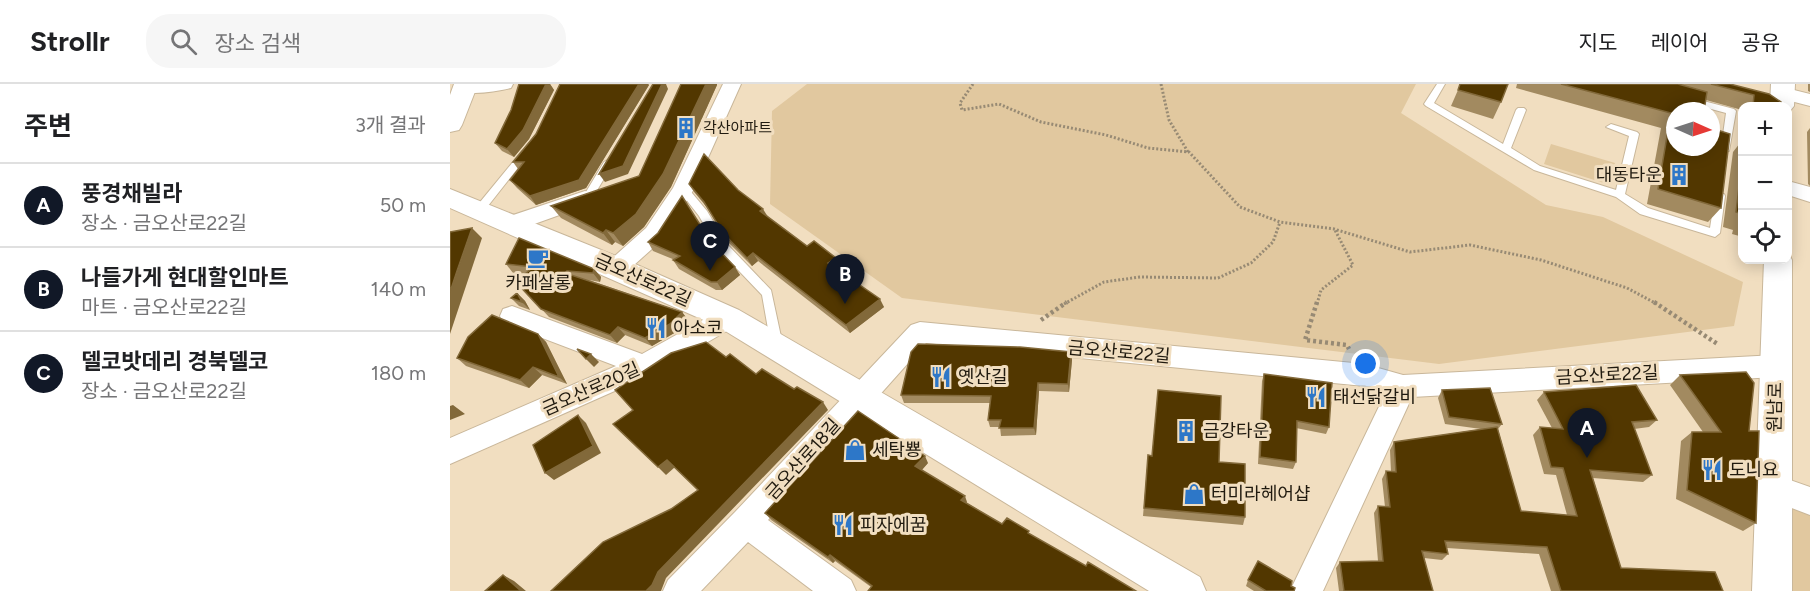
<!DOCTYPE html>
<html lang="ko">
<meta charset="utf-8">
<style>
body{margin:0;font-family:Figtree,"Noto Sans KR",sans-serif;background:#f6f6f6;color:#202124}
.controls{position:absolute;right:18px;top:18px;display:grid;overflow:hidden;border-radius:12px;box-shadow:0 3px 15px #0003}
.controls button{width:54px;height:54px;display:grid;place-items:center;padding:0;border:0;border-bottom:2px solid #e0e0e0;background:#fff;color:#202124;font:30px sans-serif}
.compass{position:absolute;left:1216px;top:18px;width:54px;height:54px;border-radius:50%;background:#fff;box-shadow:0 3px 15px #0003;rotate:93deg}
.you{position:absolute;left:916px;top:280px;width:21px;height:21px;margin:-15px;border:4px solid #fff;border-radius:50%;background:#1a73e8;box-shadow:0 0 0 9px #1a73e833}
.badge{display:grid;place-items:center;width:39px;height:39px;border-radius:50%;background:#111827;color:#fff;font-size:20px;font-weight:700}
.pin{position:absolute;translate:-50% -50px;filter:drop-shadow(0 2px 3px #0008)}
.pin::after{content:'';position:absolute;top:32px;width:21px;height:18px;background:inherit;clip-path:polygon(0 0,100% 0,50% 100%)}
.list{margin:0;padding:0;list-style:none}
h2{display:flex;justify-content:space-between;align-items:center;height:78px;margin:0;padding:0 24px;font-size:26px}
h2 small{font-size:20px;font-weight:400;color:#757577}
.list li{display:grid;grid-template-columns:39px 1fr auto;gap:18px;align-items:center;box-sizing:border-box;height:84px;padding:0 24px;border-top:2px solid #e0e0e0}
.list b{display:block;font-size:22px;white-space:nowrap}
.list p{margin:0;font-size:20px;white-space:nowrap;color:#757577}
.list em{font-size:20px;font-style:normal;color:#757577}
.icon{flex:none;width:33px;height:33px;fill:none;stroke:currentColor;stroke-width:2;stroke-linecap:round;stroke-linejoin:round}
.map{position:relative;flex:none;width:1360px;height:507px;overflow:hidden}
header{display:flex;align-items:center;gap:36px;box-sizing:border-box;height:84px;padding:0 30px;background:#fff;border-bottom:2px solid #e0e0e0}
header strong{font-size:28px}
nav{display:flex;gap:33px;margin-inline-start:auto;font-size:21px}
.search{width:420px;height:54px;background:#f6f6f6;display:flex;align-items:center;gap:15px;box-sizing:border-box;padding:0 21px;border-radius:24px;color:#757577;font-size:22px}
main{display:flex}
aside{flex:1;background:#fff}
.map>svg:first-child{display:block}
.green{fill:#e1c89f}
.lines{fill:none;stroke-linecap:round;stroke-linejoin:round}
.service-casing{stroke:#c9b79a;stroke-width:2}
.minor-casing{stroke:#c9b79a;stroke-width:2}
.tertiary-casing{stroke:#c9b79a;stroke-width:2}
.path-far1{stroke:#978a74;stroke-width:3;stroke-dasharray:2 2;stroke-linecap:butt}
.path{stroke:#978a74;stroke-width:4.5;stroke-dasharray:3 3;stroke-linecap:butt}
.service{fill:#fff;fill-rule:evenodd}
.minor{fill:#fff;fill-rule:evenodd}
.tertiary{fill:#fff;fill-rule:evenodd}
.wall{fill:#a28a60}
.shaded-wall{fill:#82693a}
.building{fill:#523700;stroke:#82693a;stroke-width:1.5}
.labels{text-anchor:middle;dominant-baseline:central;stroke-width:6;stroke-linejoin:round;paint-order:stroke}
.far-poi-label{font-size:15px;fill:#201a0f;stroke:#f1dec0;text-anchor:start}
.poi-label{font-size:18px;fill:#201a0f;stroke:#f1dec0;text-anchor:start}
.street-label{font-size:18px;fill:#201a0f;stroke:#f1dec0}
</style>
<header>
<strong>Strollr</strong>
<div class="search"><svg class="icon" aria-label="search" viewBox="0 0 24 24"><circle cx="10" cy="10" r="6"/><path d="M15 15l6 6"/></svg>장소 검색</div>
<nav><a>지도</a><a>레이어</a><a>공유</a></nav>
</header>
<main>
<aside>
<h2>주변<small>3개 결과</small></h2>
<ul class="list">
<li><span class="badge">A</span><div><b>풍경채빌라</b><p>장소 · 금오산로22길</p></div><em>50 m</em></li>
<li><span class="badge">B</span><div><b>나들가게 현대할인마트</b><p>마트 · 금오산로22길</p></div><em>140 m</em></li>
<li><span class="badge">C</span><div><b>델코밧데리 경북델코</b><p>장소 · 금오산로22길</p></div><em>180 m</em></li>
</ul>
</aside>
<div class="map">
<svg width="1360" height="507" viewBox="0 0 1360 507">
<rect width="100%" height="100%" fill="#f1dec0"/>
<!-- green -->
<path class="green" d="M 357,0 L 966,0 L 951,29 L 1096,121 L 1153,133 L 1293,198 L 1284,242 L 989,280 L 452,214 L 320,120 L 322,27 Z
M 1101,60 L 1165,79 L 1160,101 L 1094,80 Z
M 1323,403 L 1360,417 L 1360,507 L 1322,507 Z"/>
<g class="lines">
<defs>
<path id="service" d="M 987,0 L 995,0 L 984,19 L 1053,60 L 1066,26 L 1068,24 L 1074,24 L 1076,26 L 1061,64 L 1090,82 L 1166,106 L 1179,52 L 1156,43 L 1161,40 L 1187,48 L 1189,50 L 1175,110 L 1198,124 L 1260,144 L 1265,112 L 1266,110 L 1274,110 L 1275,112 L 1270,149 L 1265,153 L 1190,130 L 1166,113 L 1084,86 L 976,22 L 974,20 Z
M 1242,14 L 1284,25 L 1286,27 L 1279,67 L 1273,67 L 1271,65 L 1276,29 L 1239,19 L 1237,17 Z
M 75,66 L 78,67 L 78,71 L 34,127 L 26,127 L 25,125 L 26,123 L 72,67 Z
M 159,75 L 164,78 L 143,113 L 142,115 L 134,115 L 133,113 L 154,78 Z
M 233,102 L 237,103 L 257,127 L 276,159 L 321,206 L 333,262 L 331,265 L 323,265 L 321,262 L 312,211 L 268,165 L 249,132 L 228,105 Z"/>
<path id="minor" d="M 8,0 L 63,0 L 61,4 C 45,8 23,11 8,7 L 6,3 Z
M 273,0 L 291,0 L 244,105 L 212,156 L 174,190 L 166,193 L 158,190 L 154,184 L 158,178 L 196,144 L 223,104 Z
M 1332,3 L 1360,10 L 1360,22 L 1325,13 L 1323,9 L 1325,5 Z
M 1338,97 L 1360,103 L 1360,118 L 1338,111 Z
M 135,107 L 143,109 L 146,114 L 143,119 L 62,148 L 54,146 L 51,140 L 54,134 Z
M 62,222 L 192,270 L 269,227 L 278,224 L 287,227 L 290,234 L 287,241 L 203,290 L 0,380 L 0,354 L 166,282 L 53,239 L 50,232 L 53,225 Z
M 470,238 L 914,280 L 953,291 L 1326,271 L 1335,274 L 1339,282 L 1335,290 L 1326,293 L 962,313 L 873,507 L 840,507 L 936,308 L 914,302 L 476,259 L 318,436 L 401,496 L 406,507 L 363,507 L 298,458 L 251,507 L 213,507 L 218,496 L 285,428 L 461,241 Z
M 1323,390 L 1360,403 L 1360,431 L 1313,413 L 1308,403 L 1313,393 Z"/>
<path id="tertiary" d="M 4,0 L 28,0 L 12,41 L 9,46 L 0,48 L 0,11 Z
M 1321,0 L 1345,0 L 1344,22 L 1340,27 L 1338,28 L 1338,22 L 1320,22 Z
M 0,105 L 176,176 L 289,226 L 750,493 L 756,507 L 699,507 L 267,242 L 0,124 Z
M 1338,168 L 1342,176 L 1342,507 L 1302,507 L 1314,176 L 1338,176 Z"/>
</defs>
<!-- service casing -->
<use href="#service" class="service-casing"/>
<!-- minor casing -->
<use href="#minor" class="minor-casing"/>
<!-- tertiary casing -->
<use href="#tertiary" class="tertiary-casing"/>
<!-- path-far1 -->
<path class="path-far1" d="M 523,0 L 510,19 L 512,26 L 549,20 L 591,38 L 656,51 L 698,64 L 739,68 L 790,123 L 830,138 L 884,145 L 960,168 L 1020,161 L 1091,176 L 1177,204 L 1207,220
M 711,0 L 719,36 L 738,68
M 614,220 L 654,198 L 690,193 L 768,194 L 801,179 L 823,158 L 830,138
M 867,220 L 871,206 L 903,181 L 885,146"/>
<!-- path -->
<path class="path" d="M 867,218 L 855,256 L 897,261 L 899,265
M 1204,218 L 1269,261
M 591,236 L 617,218"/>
<!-- service -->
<use href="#service" class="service"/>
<!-- minor -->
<use href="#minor" class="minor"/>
<!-- tertiary -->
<use href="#tertiary" class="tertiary"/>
</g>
<!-- wall -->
<path class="wall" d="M 69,0 L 100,0 L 104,6 L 79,55 L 64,73 L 52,67 L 45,59 L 61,26 Z
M 110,0 L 198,0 L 199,1 L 136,104 L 86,121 L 67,104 L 60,96 L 68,85 L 63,78 L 86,50 Z
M 231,0 L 267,0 L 267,1 L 221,103 L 194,143 L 173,162 L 165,158 L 162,161 L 111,134 L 101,122 L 189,92 Z
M 1067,0 L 1281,0 L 1331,22 L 1293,22 L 1293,153 L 1282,150 L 1283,146 L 1273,143 L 1283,68 L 1290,59 L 1292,26 L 1256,16 L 1225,27 L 1271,124 L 1258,138 L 1197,120 L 1211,44 L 1066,4 Z
M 1358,0 L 1360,0 L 1360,8 L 1358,7 Z
M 1008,6 L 1051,18 L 1043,35 L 1001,22 Z
M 1360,44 L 1360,102 L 1358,100 L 1357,48 Z
M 239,100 L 288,106 L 317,133 L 357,162 L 389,183 L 386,185 L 434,223 L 400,249 L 308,177 L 302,182 L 278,158 L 259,126 L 244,108 Z
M 208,149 L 261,158 L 290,191 L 272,206 L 266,206 L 229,185 L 223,176 L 225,176 L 203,167 L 198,158 Z
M 56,180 L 144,185 L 151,193 L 150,198 L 139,196 L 232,228 L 238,236 L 226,248 L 202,262 L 175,251 L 167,259 L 99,233 L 66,198 L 76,190 L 63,189 Z
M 67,209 L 75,217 L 80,226 L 69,222 L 61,214 Z
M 88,250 L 96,258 L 117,300 L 92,291 L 79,304 L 16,282 L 7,274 Z
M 621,268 L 622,276 L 619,308 L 589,307 L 586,351 L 551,352 L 550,343 L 540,343 L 538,336 L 540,319 L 454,319 L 451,311 Z
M 814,290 L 879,343 L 876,350 L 846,344 L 846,378 L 843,385 L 808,380 L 812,297 Z
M 1230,291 L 1299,347 L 1306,439 L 1293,447 L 1226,415 L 1231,357 L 1242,348 L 1253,348 L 1220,301 Z
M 992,306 L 1052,340 L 1048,345 L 1071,427 L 1117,431 L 1106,391 L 1094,390 L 1083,351 L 1090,343 L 1102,344 L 1087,316 L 1094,308 L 1207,336 L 1199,343 L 1184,345 L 1202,391 L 1193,398 L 1143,394 L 1171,484 L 1273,507 L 1101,507 L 1089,470 L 997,464 L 998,470 L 992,476 L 974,474 L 983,507 L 889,507 L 886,484 L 890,478 L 928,477 L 924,429 L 928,422 L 935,423 L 932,395 L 936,387 L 941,388 L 940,366 L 944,358 L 1031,345 L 995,340 L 988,314 Z
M 698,371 L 769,378 L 795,433 L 793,441 L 693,432 Z
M 478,379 L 472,386 L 517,419 L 552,440 L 580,450 L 636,482 L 686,507 L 421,503 L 385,477 L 383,479 L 321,436 L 315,429 Z
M 798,496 L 841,502 L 844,507 L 804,507 L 796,502 Z"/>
<!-- shaded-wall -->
<path class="shaded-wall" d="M 96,0 L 100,0 L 104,6 L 79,55 L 64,73 L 57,65 Z
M 189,0 L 198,0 L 199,1 L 136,104 L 86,121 L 80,112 Z
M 212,0 L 216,0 L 218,5 L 178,90 L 155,98 L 149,90 Z
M 256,0 L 267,0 L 267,1 L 221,103 L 194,143 L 173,162 L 163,149 Z
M 313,125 L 318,133 L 310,127 Z
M 22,144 L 32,154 L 0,250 L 0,208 Z
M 156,146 L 165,158 L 162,161 L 153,149 Z
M 303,169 L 308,177 L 302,182 L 297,174 Z
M 386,174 L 389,183 L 382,188 L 378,179 Z
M 285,183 L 290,191 L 272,206 L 267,198 Z
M 144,185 L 151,193 L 150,198 L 143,189 Z
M 67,209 L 75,217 L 80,226 L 72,218 Z
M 430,215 L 434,223 L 400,249 L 396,241 Z
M 232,228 L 238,236 L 226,248 L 202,262 L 195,254 Z
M 168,243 L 175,251 L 167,259 L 160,251 Z
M 88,250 L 96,258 L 117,300 L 109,293 Z
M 621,268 L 622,276 L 619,308 L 618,300 Z
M 141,270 L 149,278 L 144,283 L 136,275 Z
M 83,283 L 92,291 L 79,304 L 70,296 Z
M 588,299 L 589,307 L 586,351 L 584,344 Z
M 373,318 L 378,326 L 216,494 L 211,507 L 196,507 L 208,488 Z
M 3,321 L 15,330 L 0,336 L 0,322 Z
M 128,331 L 136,339 L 151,369 L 104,396 L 95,389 Z
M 475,372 L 478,379 L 469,389 L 465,382 Z
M 217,376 L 225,383 L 216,391 L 208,383 Z
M 515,412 L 517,418 L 514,422 L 511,416 Z
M 380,471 L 385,477 L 383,479 L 378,473 Z
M 53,491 L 64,497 L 76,507 L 71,507 Z"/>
<!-- building -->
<path class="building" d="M 69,0 L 96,0 L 73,46 L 57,65 L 45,59 L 61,26 Z
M 110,0 L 189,0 L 129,96 L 80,112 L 60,96 L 74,78 L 63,78 L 86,50 Z
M 203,0 L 212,0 L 173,82 L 149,90 Z
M 231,0 L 256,0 L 213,90 L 186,130 L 163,149 L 156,146 L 153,149 L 101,122 L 189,92 Z
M 1010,0 L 1058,0 L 1051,18 L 1008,6 Z
M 1111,0 L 1228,0 L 1257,8 L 1254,27 L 1225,27 L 1225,63 L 1261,63 L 1261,44 L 1280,50 L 1271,124 L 1208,105 L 1221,29 Z
M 1261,0 L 1280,0 L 1319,10 L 1331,18 L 1331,22 L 1303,22 L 1304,11 Z
M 254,70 L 288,106 L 313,125 L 310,127 L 357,162 L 364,157 L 386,174 L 378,179 L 430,215 L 396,241 L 303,169 L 297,174 L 273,149 L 254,118 L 239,100 Z
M 1293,70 L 1293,130 L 1286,128 Z
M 232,112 L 261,158 L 285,183 L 267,198 L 261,198 L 223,176 L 230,172 L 198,158 L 208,149 Z
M 22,144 L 7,187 L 0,208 L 0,148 Z
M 69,154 L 144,185 L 143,189 L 117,187 L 115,189 L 232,228 L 220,240 L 195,254 L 168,243 L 160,251 L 91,225 L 66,198 L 83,183 L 56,180 Z
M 67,209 L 72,218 L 61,214 Z
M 42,231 L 88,250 L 109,293 L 83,283 L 70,296 L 7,274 L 18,253 Z
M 256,258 L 276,273 L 280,270 L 306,290 L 312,285 L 344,305 L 347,303 L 373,318 L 208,488 L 202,501 L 196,507 L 101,507 L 153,458 L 221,425 L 248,406 L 217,376 L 208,383 L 163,340 L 183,326 L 165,306 L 221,269 Z
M 468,260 L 570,263 L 621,268 L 618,300 L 588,299 L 584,344 L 549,344 L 551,336 L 538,336 L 541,312 L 451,311 L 461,268 Z
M 127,265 L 141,270 L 136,275 Z
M 1296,288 L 1304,299 L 1299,347 L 1309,347 L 1306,439 L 1237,406 L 1242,348 L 1271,348 L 1230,291 Z
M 814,290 L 882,299 L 879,343 L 847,337 L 846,378 L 810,373 Z
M 1186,301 L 1207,336 L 1182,338 L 1202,391 L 1140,386 L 1171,484 L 1265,488 L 1273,507 L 1111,507 L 1097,463 L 995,457 L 998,470 L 972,467 L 983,507 L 894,507 L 890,478 L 933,477 L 928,422 L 940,423 L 936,387 L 946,388 L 944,358 L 1047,343 L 1071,427 L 1127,432 L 1113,384 L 1101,383 L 1090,343 L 1113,345 L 1094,308 Z
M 1040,304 L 1052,340 L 999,333 L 992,306 Z
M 708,306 L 771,312 L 769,378 L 795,380 L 795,433 L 694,424 L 698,371 L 702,372 Z
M 408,327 L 475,372 L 465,382 L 515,412 L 511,416 L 552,440 L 557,434 L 579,447 L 578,449 L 636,482 L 638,478 L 686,507 L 418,507 L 422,502 L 380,471 L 378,473 L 315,429 Z
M 128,331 L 143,362 L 95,389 L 83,361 Z
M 808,477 L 842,497 L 841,502 L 845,504 L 844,507 L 816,507 L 798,496 Z
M 53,491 L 71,507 L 35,507 Z"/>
<!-- icons -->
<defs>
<symbol id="building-bare" viewBox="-9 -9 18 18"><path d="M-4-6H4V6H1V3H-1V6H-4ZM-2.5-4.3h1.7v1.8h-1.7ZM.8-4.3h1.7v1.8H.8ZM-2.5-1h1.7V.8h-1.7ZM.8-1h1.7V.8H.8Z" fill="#2d77c8" stroke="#f1dec0" stroke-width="2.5" paint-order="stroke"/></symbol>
<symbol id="cafe-bare" viewBox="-9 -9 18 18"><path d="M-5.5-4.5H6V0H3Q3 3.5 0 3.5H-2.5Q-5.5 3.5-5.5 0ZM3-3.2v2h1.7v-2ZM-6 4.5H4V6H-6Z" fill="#2d77c8" stroke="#f1dec0" stroke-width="2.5" paint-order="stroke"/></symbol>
<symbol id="restaurant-bare" viewBox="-9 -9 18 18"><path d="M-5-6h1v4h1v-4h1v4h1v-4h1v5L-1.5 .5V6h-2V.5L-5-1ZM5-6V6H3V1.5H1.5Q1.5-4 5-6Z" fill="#2d77c8" stroke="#f1dec0" stroke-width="2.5" paint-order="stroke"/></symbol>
<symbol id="shop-bare" viewBox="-9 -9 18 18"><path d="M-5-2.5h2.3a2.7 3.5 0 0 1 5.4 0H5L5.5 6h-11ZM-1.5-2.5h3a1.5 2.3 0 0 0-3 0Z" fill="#2d77c8" stroke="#f1dec0" stroke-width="2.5" paint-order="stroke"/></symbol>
</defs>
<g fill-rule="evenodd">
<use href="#building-bare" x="221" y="29" width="30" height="30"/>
<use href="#building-bare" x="1214" y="76" width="30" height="30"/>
<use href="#cafe-bare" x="73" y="159" width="30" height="30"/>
<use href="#restaurant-bare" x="191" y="229" width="30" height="30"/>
<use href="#restaurant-bare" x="476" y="278" width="30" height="30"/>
<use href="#restaurant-bare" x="851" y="298" width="30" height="30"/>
<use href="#building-bare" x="721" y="332" width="30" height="30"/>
<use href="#shop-bare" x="390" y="351" width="30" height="30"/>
<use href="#restaurant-bare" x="1247" y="371" width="30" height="30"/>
<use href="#shop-bare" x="729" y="395" width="30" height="30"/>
<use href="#restaurant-bare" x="378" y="426" width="30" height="30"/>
</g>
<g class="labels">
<!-- far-poi labels -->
<g class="far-poi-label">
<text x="253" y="44">각산아파트</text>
</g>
<!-- poi labels -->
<g class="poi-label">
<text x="1212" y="91" text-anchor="end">대동타운</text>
<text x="88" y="199" text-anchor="middle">카페살롱</text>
<text x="223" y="244">아소코</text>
<text x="508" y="293">옛산길</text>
<text x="883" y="313">태선닭갈비</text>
<text x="753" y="347">금강타운</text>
<text x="422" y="366">세탁뿅</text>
<text x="1279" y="386">도니요</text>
<text x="761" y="410">터미라헤어샵</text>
<text x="410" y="441">피자에꿈</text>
</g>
<!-- street labels -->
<g class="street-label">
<text transform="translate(193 196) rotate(24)">금오산로22길</text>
<text transform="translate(669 268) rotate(5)">금오산로22길</text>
<text transform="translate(1157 291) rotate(-3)">금오산로22길</text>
<text transform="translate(141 305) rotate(-24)">금오산로20길</text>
<text transform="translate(1325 323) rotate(-89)">원남로</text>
<text transform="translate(353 375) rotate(-48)">금오산로18길</text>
</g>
</g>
</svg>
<div class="controls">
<button>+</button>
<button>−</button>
<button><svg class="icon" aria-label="locate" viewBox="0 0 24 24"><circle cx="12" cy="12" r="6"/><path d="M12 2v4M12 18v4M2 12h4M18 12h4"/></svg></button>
</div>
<svg class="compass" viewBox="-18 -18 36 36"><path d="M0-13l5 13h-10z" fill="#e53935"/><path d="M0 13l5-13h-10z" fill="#757577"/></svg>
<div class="you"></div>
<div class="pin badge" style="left:1137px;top:374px">A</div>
<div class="pin badge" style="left:395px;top:220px">B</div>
<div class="pin badge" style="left:260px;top:187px">C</div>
</div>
</main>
